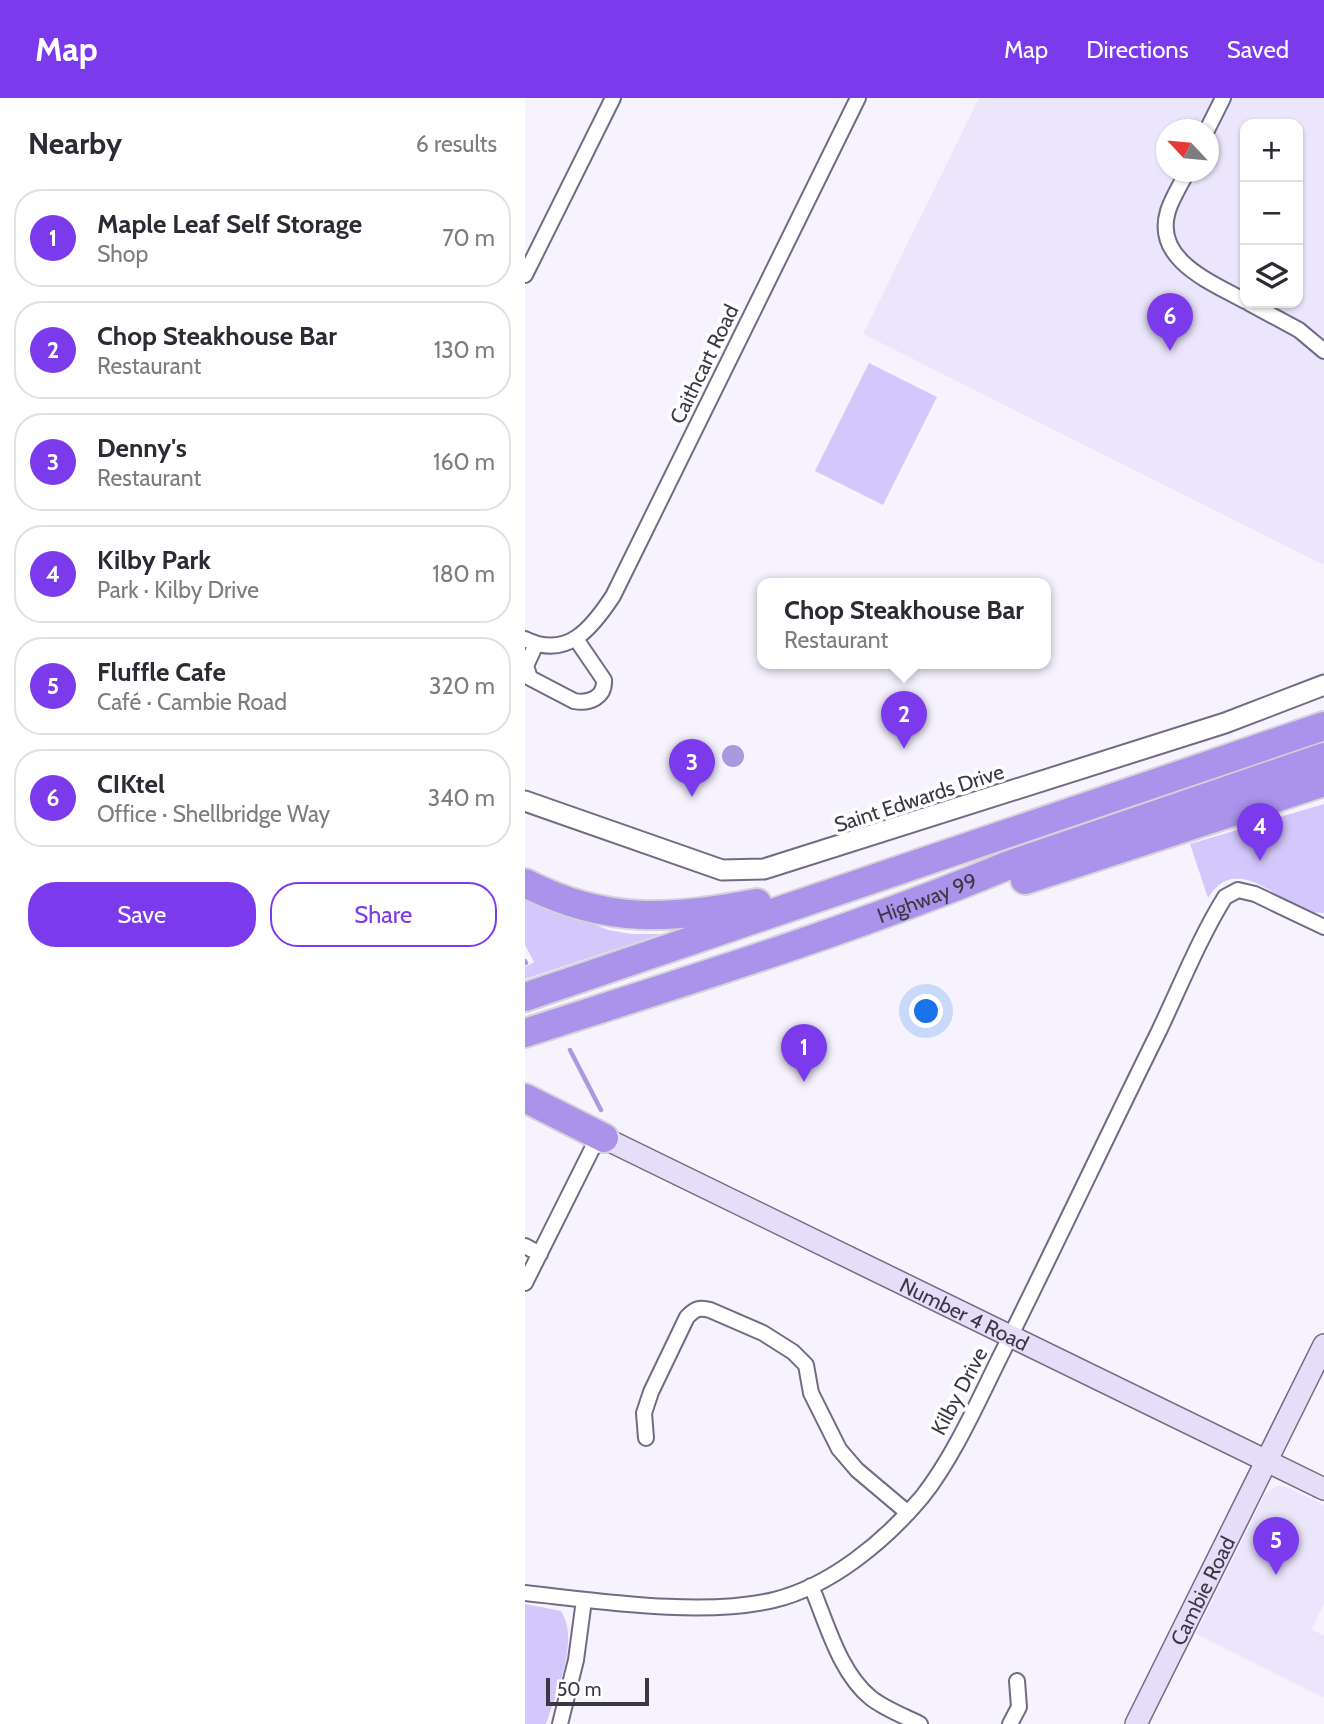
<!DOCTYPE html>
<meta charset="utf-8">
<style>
body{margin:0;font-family:Cabin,sans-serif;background:#f2f2f3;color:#2b2b33}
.controls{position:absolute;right:21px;top:21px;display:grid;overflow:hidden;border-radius:14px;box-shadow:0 2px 5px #0004}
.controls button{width:63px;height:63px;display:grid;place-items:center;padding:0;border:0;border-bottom:2px solid #e1e1e2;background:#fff;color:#2b2b33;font:35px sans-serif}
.compass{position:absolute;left:631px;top:21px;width:63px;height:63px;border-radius:50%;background:#fff;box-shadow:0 2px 5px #0004;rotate:296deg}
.scale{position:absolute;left:21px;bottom:18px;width:103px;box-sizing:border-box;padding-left:7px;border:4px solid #3b3843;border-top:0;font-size:19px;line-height:24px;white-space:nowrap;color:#3b3843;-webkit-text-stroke:5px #fff;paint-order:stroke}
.you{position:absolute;left:402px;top:914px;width:24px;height:24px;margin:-18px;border:5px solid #fff;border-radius:50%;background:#1a73e8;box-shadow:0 0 0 10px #1a73e833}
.badge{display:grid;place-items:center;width:46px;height:46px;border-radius:50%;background:#7c3aed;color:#fff;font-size:23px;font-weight:700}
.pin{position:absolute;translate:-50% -58px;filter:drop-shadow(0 2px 4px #0008)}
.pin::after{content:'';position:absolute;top:37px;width:24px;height:21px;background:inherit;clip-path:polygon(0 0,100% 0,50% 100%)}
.popup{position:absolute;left:232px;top:480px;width:294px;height:91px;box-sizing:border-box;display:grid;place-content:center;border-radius:14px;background:#fff;filter:drop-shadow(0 2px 5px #0005);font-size:23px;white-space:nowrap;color:#7c7c81}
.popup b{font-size:26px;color:#2b2b33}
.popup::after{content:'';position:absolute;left:50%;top:100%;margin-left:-14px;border:14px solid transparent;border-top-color:#fff}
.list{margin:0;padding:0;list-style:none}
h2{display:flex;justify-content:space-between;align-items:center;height:91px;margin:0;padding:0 28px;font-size:30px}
h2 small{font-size:23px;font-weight:400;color:#7c7c81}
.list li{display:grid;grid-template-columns:46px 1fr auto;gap:21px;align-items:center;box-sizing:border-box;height:98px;margin:0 14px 14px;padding:0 14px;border:2px solid #e1e1e2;border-radius:28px}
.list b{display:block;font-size:26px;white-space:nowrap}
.list p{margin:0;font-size:23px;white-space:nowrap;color:#7c7c81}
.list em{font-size:23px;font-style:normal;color:#7c7c81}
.actions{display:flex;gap:14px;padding:21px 28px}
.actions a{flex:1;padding:16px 0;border:2px solid #7c3aed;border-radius:28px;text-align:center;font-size:24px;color:#7c3aed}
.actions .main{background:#7c3aed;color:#fff}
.icon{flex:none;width:38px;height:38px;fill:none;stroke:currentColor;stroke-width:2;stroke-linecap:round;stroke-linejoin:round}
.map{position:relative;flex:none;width:799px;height:1626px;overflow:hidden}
header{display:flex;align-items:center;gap:42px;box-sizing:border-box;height:98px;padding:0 35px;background:#7c3aed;color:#fff}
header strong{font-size:33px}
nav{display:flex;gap:38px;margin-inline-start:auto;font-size:24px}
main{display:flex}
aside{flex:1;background:#fff}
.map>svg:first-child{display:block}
.built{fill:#ebe6fc;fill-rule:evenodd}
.green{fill:#d4c7fb}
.water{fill:#aa99dc}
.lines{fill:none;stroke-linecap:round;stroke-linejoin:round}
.stream{stroke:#aa99dc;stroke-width:4.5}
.minor-casing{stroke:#716b84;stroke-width:18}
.tertiary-casing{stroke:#716b84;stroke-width:23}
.secondary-casing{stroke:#716b84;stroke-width:24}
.motorway-casing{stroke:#d4d3d6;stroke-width:32}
.minor{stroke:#fff;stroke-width:14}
.tertiary{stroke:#fff;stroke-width:19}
.secondary{stroke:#e6def9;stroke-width:21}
.motorway{stroke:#ab92eb;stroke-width:28}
.labels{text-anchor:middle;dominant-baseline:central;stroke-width:7;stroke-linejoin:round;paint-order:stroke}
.street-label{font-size:21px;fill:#3b3843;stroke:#fff}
</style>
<header>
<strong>Map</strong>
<nav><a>Map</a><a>Directions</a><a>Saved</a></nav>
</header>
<main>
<aside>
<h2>Nearby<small>6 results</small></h2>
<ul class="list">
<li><span class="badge">1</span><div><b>Maple Leaf Self Storage</b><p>Shop</p></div><em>70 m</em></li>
<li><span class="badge">2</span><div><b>Chop Steakhouse Bar</b><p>Restaurant</p></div><em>130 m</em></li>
<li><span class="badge">3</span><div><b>Denny's</b><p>Restaurant</p></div><em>160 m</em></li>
<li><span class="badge">4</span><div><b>Kilby Park</b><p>Park · Kilby Drive</p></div><em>180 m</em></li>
<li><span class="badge">5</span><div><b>Fluffle Cafe</b><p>Café · Cambie Road</p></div><em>320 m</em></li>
<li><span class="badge">6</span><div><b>CIKtel</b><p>Office · Shellbridge Way</p></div><em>340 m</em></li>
</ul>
<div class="actions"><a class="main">Save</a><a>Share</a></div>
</aside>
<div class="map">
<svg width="799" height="1626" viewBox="0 0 799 1626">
<rect width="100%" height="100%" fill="#f6f3ff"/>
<!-- built -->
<path class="built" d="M 454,0 L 799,0 L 799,467 L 338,236 ZM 720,26 L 773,26 L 773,205 L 720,205 ZM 642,32 L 684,32 L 684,74 L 642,74 Z
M 752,1388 L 762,1389 L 799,1407 L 799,1506 L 787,1531 L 799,1538 L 799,1600 L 671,1536 L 740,1396 Z"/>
<!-- green -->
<path class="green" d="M 344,265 L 412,299 L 358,407 L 290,373 Z
M 799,706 L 799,815 C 760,817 715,748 683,800 L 665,746 Z
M 0,797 L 83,832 L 106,836 L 136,836 L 0,881 L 0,869 L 9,864 L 0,847 Z
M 0,1506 L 36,1513 C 55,1542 31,1595 21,1626 L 0,1626 Z"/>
<!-- water -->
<path class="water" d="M197 658a11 11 0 1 1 22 0a11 11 0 1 1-22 0Z"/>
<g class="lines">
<!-- stream -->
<path class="stream" d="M 0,863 L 1,865
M 45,952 L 76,1012"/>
<defs>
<path id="minor" d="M 682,32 L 698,0
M 662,74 C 656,86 647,100 643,113 C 628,162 686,184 720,203
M 0,177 L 88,0
M 724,205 L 774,232 L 799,253
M 0,541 C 42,562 67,530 88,498 L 333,0
M 11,546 L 1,568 L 5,580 L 49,603 C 65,606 80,599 79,582 L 51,541
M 0,1148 L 15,1156
M 0,1185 L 67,1051 L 79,1040
M 121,1340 L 119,1315 L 126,1294 L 162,1219 C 170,1211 174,1209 185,1212 L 238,1235 L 268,1254 L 281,1267 L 286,1295 L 314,1351 L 332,1372 L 383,1415
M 286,1488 C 302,1525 314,1574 346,1600 C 360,1611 379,1618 395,1626
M 0,1495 C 74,1503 177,1519 249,1502 C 306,1488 360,1443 397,1399 C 429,1359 455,1299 478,1253 C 531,1147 581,1040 634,933 C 654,891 675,839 700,799 L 713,792 L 730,796 L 799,829
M 35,1626 L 51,1562 L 59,1502
M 485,1626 L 494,1609 L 492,1583"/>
<path id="tertiary" d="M 0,703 L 197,772 L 239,771 L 700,625 L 799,587"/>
<g id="secondary">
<path id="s1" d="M 79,1040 L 799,1391"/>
<path id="s2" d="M 611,1626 L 799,1247"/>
</g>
<g id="motorway">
<path d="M 500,782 L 799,684"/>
<path d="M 0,785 C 82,827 145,821 232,805"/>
<path d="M 0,899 L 799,628"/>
<path id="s3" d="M 0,935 C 162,883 328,832 484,767 L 799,659"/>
<path d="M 0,1000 L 79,1040"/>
</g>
</defs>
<!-- minor casing -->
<use href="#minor" class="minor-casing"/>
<!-- tertiary casing -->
<use href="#tertiary" class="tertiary-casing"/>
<!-- secondary casing -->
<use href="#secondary" class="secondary-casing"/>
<!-- motorway casing -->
<use href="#motorway" class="motorway-casing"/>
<!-- minor -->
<use href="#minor" class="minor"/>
<!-- tertiary -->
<use href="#tertiary" class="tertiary"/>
<!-- secondary -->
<use href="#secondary" class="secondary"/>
<!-- motorway -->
<use href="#motorway" class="motorway"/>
</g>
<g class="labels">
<!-- street labels -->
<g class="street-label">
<text transform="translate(179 266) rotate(-64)">Caithcart Road</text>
<text transform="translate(394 700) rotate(-18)">Saint Edwards Drive</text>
<text stroke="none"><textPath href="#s3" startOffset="424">Highway 99</textPath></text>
<text stroke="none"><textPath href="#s1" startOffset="401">Number 4 Road</textPath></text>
<text transform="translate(434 1293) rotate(-62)">Kilby Drive</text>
<text stroke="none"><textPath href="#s2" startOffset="149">Cambie Road</textPath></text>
</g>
</g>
</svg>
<div class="controls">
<button>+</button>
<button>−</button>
<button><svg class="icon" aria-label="layers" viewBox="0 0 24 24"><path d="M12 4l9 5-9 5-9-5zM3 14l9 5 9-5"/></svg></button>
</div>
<svg class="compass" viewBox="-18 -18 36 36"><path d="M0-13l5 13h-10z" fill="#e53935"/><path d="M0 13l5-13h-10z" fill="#7c7c81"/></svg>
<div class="scale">50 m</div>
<div class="you"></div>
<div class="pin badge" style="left:279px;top:984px">1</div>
<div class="pin badge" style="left:379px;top:651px">2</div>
<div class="popup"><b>Chop Steakhouse Bar</b>Restaurant</div>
<div class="pin badge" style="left:167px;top:699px">3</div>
<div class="pin badge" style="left:735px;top:763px">4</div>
<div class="pin badge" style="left:751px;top:1477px">5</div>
<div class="pin badge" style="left:645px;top:253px">6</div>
</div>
</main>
